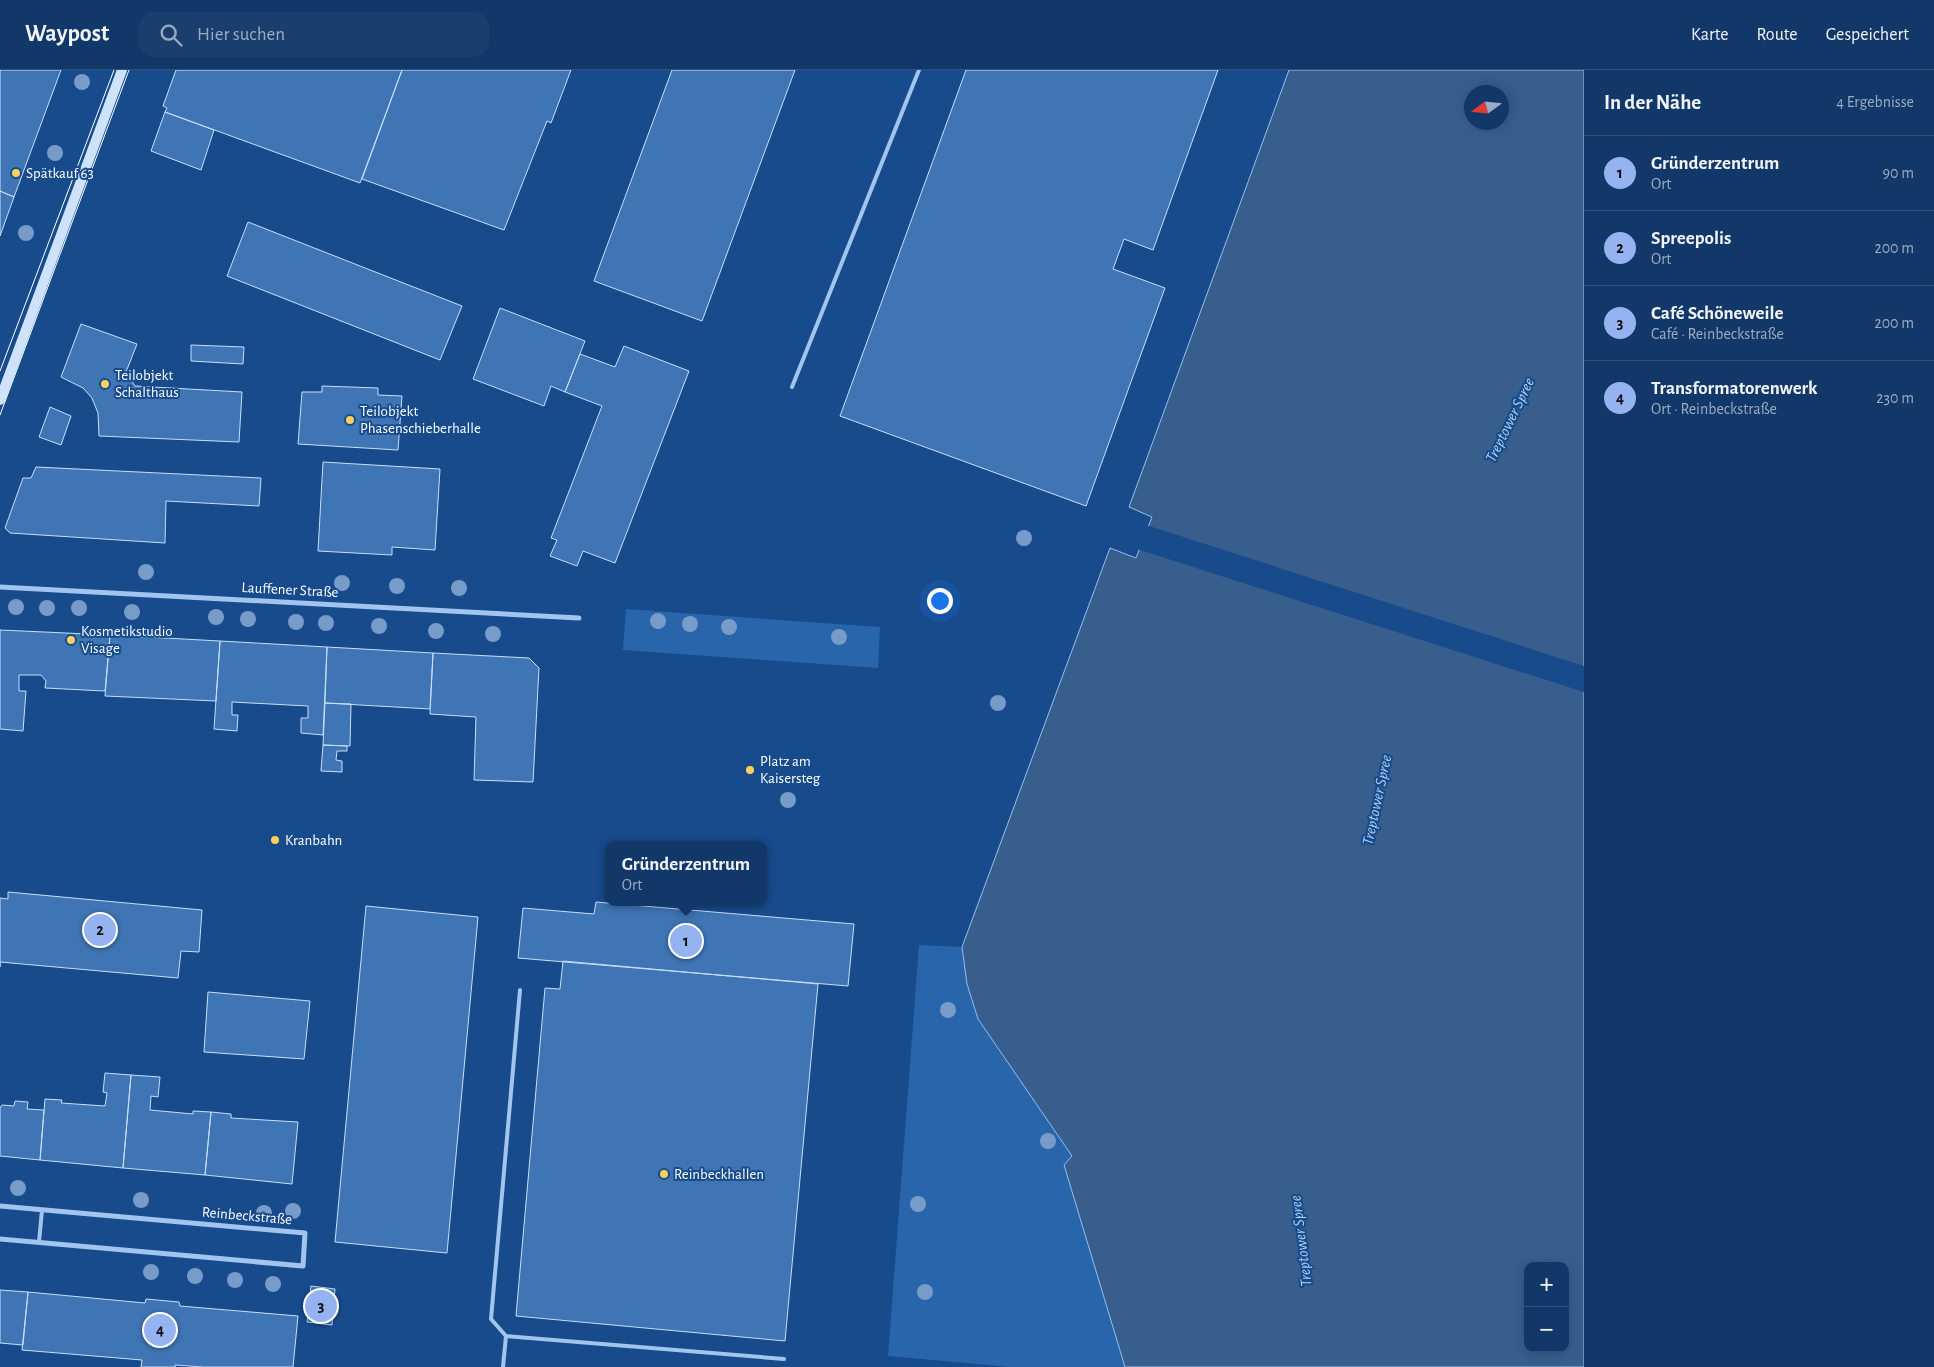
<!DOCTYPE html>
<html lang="de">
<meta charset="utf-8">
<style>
body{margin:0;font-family:"Alegreya Sans",sans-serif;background:#1a3f6f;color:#f1f3f6}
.controls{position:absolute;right:15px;bottom:15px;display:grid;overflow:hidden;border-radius:10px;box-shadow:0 2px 12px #0003}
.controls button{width:45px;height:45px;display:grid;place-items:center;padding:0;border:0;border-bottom:1px solid #30527d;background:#113869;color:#f1f3f6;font:25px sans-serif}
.compass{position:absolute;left:1464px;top:15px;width:45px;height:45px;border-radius:50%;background:#113869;box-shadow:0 2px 12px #0003;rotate:255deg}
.you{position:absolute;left:939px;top:530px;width:18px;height:18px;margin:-12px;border:4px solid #fff;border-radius:50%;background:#1a73e8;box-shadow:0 0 0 8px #1a73e833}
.badge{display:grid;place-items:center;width:32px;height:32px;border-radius:50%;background:#95b2f1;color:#111;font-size:16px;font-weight:700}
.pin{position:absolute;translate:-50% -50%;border:2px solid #fff;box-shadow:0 1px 5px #0006}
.popup{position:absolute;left:605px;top:771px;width:162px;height:65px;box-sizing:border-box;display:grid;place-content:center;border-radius:10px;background:#113869;filter:drop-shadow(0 1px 4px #0005);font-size:16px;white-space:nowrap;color:#9cacc0}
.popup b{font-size:19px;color:#f1f3f6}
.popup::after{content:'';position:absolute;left:50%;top:100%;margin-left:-10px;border:10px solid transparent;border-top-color:#113869}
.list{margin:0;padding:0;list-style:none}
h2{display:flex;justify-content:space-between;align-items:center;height:65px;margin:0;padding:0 20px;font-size:21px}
h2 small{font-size:16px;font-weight:400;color:#9cacc0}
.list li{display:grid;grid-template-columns:32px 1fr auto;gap:15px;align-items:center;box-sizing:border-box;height:75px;padding:0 20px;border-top:1px solid #30527d}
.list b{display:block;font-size:19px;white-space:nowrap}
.list p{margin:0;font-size:16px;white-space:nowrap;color:#9cacc0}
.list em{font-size:16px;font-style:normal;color:#9cacc0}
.icon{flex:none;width:28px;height:28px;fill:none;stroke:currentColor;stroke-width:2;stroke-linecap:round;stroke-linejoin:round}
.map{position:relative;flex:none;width:1584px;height:1297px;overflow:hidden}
header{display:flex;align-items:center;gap:30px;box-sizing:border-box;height:70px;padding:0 25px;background:#113869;border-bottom:1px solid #30527d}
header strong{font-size:24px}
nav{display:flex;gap:28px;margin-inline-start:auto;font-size:18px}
.search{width:350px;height:45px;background:#1a3f6f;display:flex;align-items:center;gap:12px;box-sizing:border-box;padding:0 18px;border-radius:15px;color:#9cacc0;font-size:19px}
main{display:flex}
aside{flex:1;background:#113869}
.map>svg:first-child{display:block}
.green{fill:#2965aa}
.water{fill:#385e8e;stroke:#93c0f1;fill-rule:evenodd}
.pier{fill:#174b8c}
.building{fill:#3f75b4;stroke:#c7dffb}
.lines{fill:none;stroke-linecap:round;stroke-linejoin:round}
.lane{stroke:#a1c5ef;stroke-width:4}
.street{stroke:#a1c5ef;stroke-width:5}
.secondary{stroke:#cee2fa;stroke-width:10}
.tram{stroke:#fff;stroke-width:1}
.tree{fill:#789cc9}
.poi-dot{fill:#ffcf5f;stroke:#174b8c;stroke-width:2}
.labels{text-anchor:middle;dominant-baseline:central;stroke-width:4;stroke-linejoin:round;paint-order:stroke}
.poi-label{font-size:15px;fill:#fff;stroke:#174b8c;text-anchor:start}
.street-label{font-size:15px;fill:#fff;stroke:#174b8c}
.water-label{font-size:16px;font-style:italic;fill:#adcff6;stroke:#174b8c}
</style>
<header>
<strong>Waypost</strong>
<div class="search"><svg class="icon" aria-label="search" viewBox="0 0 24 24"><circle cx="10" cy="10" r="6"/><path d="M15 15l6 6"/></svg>Hier suchen</div>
<nav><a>Karte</a><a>Route</a><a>Gespeichert</a></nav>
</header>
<main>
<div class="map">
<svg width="1584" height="1297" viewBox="0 0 1584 1297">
<rect width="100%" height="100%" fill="#174b8c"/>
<!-- green -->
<path class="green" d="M 626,539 L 880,557 L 878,598 L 623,580 Z
M 919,875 L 962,877 L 967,914 L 978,949 L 1073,1086 L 1064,1095 L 1125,1297 L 1010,1297 L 888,1286 Z"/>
<!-- water -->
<path class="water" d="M 1289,0 L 1584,0 L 1584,1297 L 1125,1297 L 1064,1095 L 1072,1086 L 978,949 L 967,914 L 962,877 L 1110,478 L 1136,488 L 1152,447 L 1129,437 ZM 1472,22 L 1502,22 L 1502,52 L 1472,52 ZM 1528,1196 L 1565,1196 L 1565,1278 L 1528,1278 Z"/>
<!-- pier -->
<path class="pier" d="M 1146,455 L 1584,596 L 1584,622 L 1137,479 Z"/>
<!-- building -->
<path class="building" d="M 0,0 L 61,0 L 14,127 L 0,121 Z
M 176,0 L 402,0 L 360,113 L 165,42 L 167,38 L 163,36 Z
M 402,0 L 571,0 L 551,53 L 547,51 L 504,160 L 362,109 Z
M 672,0 L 795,0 L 702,251 L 594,211 Z
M 966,0 L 1218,0 L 1153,180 L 1124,169 L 1113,199 L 1165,218 L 1086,436 L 840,346 Z
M 165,42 L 214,60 L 201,100 L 151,81 Z
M 0,121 L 14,127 L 0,166 Z
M 248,152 L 462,236 L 440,290 L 227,206 Z
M 500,238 L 585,271 L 565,322 L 551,316 L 544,336 L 473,309 Z
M 81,254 L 137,274 L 126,302 L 135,316 L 242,322 L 239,372 L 99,366 L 98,343 L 92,328 L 83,318 L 61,307 Z
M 191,275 L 244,277 L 243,294 L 191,291 Z
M 624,276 L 689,301 L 615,493 L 583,481 L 577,496 L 550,486 L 557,470 L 551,468 L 602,336 L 565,322 L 580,284 L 615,297 Z
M 322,316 L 378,318 L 378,325 L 402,326 L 398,380 L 298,374 L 302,322 L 322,322 Z
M 50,337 L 71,346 L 61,375 L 39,367 Z
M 323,392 L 440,399 L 435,480 L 392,477 L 392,485 L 318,481 Z
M 36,397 L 261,408 L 259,436 L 166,431 L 165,473 L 10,463 L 5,458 L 23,408 L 31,408 Z
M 0,560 L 110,565 L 105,621 L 45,618 L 46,611 L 41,605 L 19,605 L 19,621 L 26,621 L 23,661 L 0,659 Z
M 110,565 L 220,571 L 216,631 L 105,626 Z
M 220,571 L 327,577 L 323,665 L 301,663 L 301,648 L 308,648 L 308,636 L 232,632 L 232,645 L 238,645 L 237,661 L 214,659 Z
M 327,577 L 433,583 L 430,639 L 325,633 Z
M 433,583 L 529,588 L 539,598 L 533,712 L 474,710 L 476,647 L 430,644 Z
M 325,633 L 351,634 L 350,676 L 323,675 Z
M 323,675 L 347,676 L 347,681 L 337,681 L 336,690 L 342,691 L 342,702 L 321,701 Z
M 8,822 L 202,840 L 199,882 L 181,881 L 178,908 L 0,892 L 0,897 L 0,828 L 8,829 Z
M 596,832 L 854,854 L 848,916 L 518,888 L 523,838 L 594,844 Z
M 366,836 L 478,847 L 447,1183 L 335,1172 Z
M 563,891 L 818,914 L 785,1271 L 516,1246 L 545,918 L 560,919 Z
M 208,922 L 310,931 L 304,989 L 204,982 Z
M 105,1003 L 131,1005 L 123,1098 L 40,1090 L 45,1029 L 62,1030 L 61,1033 L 105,1036 L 107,1023 L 103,1022 Z
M 131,1005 L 160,1007 L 158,1027 L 151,1026 L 150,1040 L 193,1044 L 193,1041 L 211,1042 L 205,1105 L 123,1098 Z
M 15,1031 L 28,1032 L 27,1039 L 44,1040 L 40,1090 L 0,1086 L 0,1038 L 2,1035 L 14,1036 Z
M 211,1042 L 231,1044 L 231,1048 L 298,1052 L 292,1114 L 205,1105 Z
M 311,1216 L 335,1219 L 332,1255 L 307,1252 Z
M 0,1220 L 28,1222 L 23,1275 L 0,1273 Z
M 28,1222 L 145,1233 L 146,1229 L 179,1232 L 180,1236 L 298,1246 L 293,1297 L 203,1297 L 175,1295 L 175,1297 L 141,1297 L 142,1290 L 22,1280 Z"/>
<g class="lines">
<!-- lane -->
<path class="lane" d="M 792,317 L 919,0
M 39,1172 L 42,1140
M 506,1266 L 784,1289
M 503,1297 L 506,1266 L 491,1249 L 520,920"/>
<!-- street -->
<path class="street" d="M 0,517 L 579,548
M 0,1136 L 305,1163 L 303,1196 L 0,1169"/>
<!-- secondary -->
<path class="secondary" d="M 0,330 L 122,0"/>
<!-- tram -->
<path class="tram" d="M 0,301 L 114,0
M 0,345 L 129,0"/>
</g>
<!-- trees -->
<g class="tree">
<circle cx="82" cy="12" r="8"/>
<circle cx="55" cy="83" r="8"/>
<circle cx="26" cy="163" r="8"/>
<circle cx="1024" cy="468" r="8"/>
<circle cx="146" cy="502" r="8"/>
<circle cx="342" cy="513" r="8"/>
<circle cx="397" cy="516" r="8"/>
<circle cx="459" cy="518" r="8"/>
<circle cx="16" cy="537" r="8"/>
<circle cx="47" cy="538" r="8"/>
<circle cx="79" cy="538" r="8"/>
<circle cx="132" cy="542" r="8"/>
<circle cx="216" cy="547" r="8"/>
<circle cx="248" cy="549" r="8"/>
<circle cx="658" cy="551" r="8"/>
<circle cx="296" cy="552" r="8"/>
<circle cx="326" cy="553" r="8"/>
<circle cx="690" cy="554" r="8"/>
<circle cx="379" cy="556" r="8"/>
<circle cx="729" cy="557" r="8"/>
<circle cx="436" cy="561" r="8"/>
<circle cx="493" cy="564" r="8"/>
<circle cx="839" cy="567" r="8"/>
<circle cx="998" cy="633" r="8"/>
<circle cx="788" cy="730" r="8"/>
<circle cx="948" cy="940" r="8"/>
<circle cx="1048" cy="1071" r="8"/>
<circle cx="18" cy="1118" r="8"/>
<circle cx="141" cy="1130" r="8"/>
<circle cx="918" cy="1134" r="8"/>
<circle cx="293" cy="1141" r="8"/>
<circle cx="264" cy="1143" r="8"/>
<circle cx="151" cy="1202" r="8"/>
<circle cx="195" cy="1206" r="8"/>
<circle cx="235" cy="1210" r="8"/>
<circle cx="273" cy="1214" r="8"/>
<circle cx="925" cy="1222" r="8"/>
</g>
<!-- markers -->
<g class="poi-dot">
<circle cx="16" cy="103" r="5"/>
<circle cx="105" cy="314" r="5"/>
<circle cx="350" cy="350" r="5"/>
<circle cx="71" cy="570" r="5"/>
<circle cx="750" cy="700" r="5"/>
<circle cx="275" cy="770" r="5"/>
<circle cx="664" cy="1104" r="5"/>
</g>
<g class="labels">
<!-- poi labels -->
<g class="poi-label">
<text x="26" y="103">Spätkauf 63</text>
<text x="115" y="305">Teilobjekt<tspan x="115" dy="17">Schalthaus</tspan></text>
<text x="360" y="341">Teilobjekt<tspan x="360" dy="17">Phasenschieberhalle</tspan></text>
<text x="81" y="561">Kosmetikstudio<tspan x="81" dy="17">Visage</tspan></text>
<text x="760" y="691">Platz am<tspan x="760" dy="17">Kaisersteg</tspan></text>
<text x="285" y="770">Kranbahn</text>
<text x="674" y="1104">Reinbeckhallen</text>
</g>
<!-- street labels -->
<g class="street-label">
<text transform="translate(290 520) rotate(3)">Lauffener Straße</text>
<text transform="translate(247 1146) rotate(5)">Reinbeckstraße</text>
</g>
<!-- water labels -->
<g class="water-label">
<text transform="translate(1510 350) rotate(-64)">Treptower Spree</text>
<text transform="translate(1377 730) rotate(-78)">Treptower Spree</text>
<text transform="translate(1301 1171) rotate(-97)">Treptower Spree</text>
</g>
</g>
</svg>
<div class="controls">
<button>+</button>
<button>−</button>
</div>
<svg class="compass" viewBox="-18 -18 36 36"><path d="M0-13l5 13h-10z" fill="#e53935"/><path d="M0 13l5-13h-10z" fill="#9cacc0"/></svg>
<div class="you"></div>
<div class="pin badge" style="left:686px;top:871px">1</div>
<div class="popup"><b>Gründerzentrum</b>Ort</div>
<div class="pin badge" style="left:100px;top:860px">2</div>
<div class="pin badge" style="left:321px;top:1236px">3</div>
<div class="pin badge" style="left:160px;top:1260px">4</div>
</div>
<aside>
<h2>In der Nähe<small>4 Ergebnisse</small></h2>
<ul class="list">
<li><span class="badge">1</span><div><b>Gründerzentrum</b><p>Ort</p></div><em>90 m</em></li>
<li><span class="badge">2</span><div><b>Spreepolis</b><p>Ort</p></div><em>200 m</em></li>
<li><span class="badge">3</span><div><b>Café Schöneweile</b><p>Café · Reinbeckstraße</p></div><em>200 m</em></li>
<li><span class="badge">4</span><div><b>Transformatorenwerk</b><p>Ort · Reinbeckstraße</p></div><em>230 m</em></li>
</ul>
</aside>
</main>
